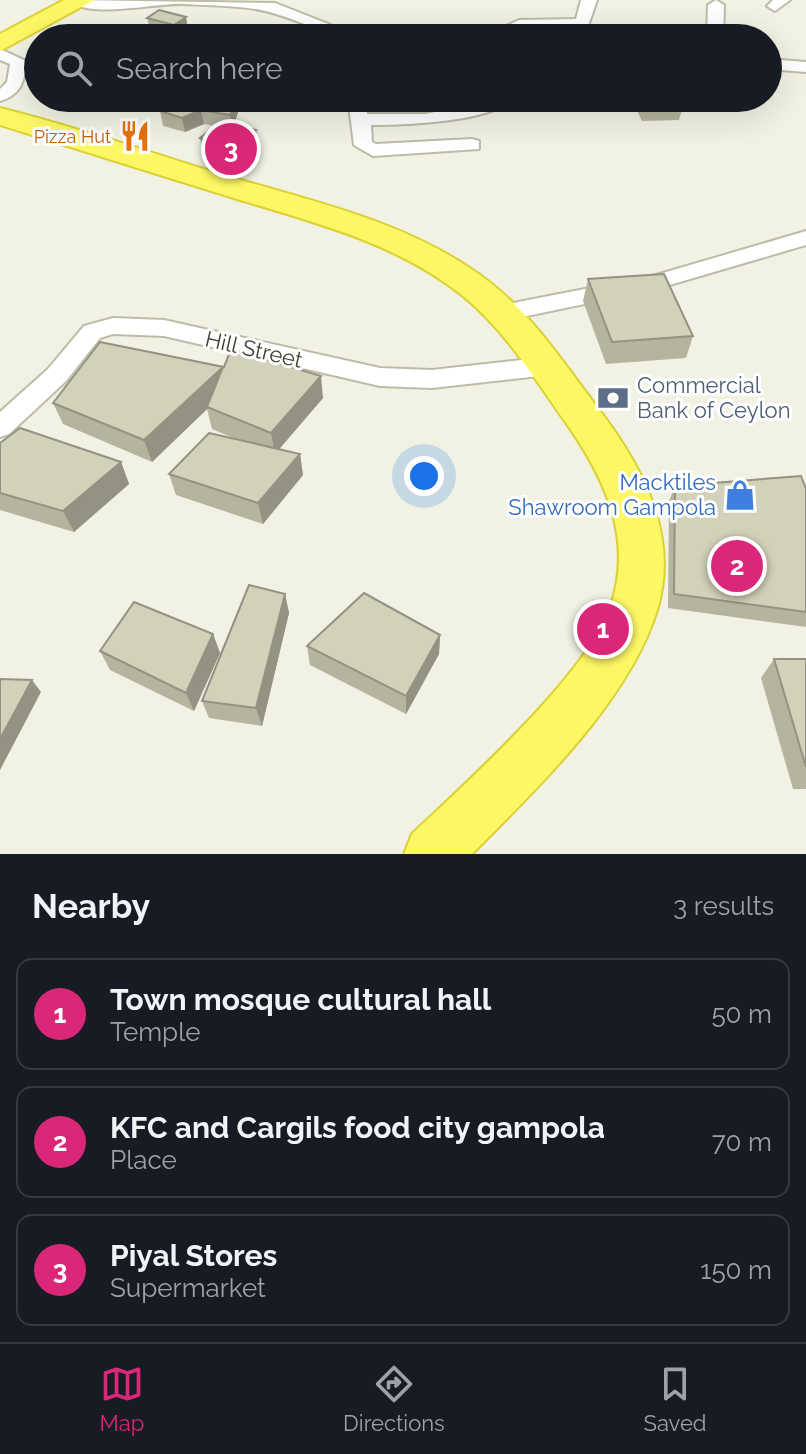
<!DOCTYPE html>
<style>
body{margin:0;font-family:Raleway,sans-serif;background:#20242c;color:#f1f3f6}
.you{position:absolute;left:424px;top:476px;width:28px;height:28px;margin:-20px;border:6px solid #fff;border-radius:50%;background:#1a73e8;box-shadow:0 0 0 12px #1a73e833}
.badge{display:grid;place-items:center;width:52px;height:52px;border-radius:50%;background:#db2777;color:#fff;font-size:26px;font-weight:700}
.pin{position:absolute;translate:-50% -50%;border:4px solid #fff;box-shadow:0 2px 8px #0006}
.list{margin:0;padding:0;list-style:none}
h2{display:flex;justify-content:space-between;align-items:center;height:104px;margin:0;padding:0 32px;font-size:34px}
h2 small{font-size:26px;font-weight:400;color:#9ea1a6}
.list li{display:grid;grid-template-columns:52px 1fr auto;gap:24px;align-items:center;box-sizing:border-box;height:112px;margin:0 16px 16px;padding:0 16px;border:2px solid #363941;border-radius:16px}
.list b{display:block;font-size:30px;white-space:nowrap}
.list p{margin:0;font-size:26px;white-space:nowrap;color:#9ea1a6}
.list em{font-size:26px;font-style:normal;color:#9ea1a6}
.icon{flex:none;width:44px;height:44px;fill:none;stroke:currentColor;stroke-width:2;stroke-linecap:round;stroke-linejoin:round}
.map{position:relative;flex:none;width:806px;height:854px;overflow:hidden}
.search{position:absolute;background:#171b24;box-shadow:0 8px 32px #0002;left:24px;right:24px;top:24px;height:88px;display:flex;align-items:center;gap:20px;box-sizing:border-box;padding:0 28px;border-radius:44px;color:#9ea1a6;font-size:30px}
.sheet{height:488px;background:#171b24}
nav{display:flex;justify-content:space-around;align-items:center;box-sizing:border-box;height:112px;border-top:2px solid #363941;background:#171b24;font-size:22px;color:#9ea1a6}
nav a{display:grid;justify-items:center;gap:4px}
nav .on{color:#db2777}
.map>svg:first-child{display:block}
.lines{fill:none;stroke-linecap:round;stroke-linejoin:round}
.minor-casing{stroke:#bdbca7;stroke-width:4}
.highway-casing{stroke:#dbd135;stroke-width:4}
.minor{fill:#fff;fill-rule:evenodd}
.highway{fill:#fcf865;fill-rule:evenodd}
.wall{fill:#b5b49f}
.shaded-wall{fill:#949282}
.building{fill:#d3d1b9;stroke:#949282;stroke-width:2}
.labels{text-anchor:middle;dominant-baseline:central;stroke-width:6;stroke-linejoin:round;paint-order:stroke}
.far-food-label{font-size:18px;fill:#c56008;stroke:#fff;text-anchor:end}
.street-label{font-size:22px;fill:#444234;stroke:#fff}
.service-label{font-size:22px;fill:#4e5e75;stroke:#fff;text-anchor:start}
.shop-label{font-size:22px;fill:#366cbe;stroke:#fff;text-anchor:end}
</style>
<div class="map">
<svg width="806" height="854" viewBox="0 0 806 854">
<rect width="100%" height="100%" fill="#f2f2e4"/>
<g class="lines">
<defs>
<path id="minor" d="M 72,0 L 275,3 L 364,38 C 332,38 306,23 276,14 C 249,5 213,6 184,4 C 164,2 83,20 72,0 Z
M 581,0 L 597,0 L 588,26 L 522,30 L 502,38 L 481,38 L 519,20 L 576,19 Z
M 716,0 L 724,5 L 723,38 L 707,38 L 708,5 Z
M 773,0 L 790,0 L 775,11 L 767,6 Z
M 0,49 L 26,61 C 25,81 21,95 0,101 L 0,89 L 7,82 L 10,64 L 0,60 Z
M 768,59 L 806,62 L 806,72 L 768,69 Z
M 348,98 L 366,98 L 367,114 L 426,114 L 494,98 L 514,98 C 493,122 403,125 371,125 L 372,142 L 376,144 L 472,139 L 479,141 L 479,149 L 373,156 L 354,145 Z
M 806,231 L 806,245 L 656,289 L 503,321 L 491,313 L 503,305 L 656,275 Z
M 113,318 L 164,320 L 380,368 L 432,370 L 548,357 L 557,360 L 560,366 L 557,372 L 548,375 L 432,388 L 380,386 L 164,336 L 113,334 L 100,338 L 66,381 L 9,434 L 0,437 L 0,412 L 48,369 L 84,326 Z"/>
<path id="highway" d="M 64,0 L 94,0 L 0,51 L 0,34 Z
M 0,108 C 73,126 145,151 217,173 C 309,201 410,221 488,281 C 535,317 567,368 603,415 C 644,470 678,536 658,607 C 631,699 538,787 472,854 L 404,854 L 412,834 C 466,783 587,674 610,608 C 634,541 606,481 569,427 C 536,381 507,332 463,296 C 397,243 316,223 237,199 C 158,174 79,150 0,125 Z"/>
</defs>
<!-- minor casing -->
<use href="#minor" class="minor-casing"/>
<!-- highway casing -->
<use href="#highway" class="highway-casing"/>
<!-- minor -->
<use href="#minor" class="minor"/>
<!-- highway -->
<use href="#highway" class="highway"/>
</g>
<!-- wall -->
<path class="wall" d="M 186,17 L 187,24 L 176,32 L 149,25 L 147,18 Z
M 179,98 L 238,98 L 239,109 L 234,124 L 256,130 L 258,145 L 238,163 L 203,153 L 200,138 L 215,126 L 204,124 L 185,132 L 163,126 L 160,111 Z
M 634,98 L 679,98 L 683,106 L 679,120 L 642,121 L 633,102 Z
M 588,279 L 693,336 L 686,358 L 606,364 L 583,301 Z
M 323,398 L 279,449 L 300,454 L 303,475 L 263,524 L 176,495 L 169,474 L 238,440 L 212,429 L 207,409 L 152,462 L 63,424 L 53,403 Z
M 0,443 L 121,462 L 129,484 L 74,532 L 0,510 Z
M 675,486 L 806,489 L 806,627 L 668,608 L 669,501 Z
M 285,594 L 289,613 L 262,726 L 209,718 L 202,701 Z
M 213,634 L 220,653 L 194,711 L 110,670 L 100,651 Z
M 440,635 L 439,654 L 406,714 L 310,665 L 307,646 Z
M 774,659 L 806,659 L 806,789 L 793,789 L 761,678 Z"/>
<!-- shaded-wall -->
<path class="shaded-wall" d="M 186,17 L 187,24 L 176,32 L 174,25 Z
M 236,98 L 238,98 L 239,109 L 233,129 L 230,115 Z
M 201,110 L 204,124 L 185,132 L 182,118 Z
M 256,130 L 258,145 L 238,163 L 235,148 Z
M 223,367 L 228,389 L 152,462 L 144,440 Z
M 321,376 L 323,398 L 275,454 L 271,433 Z
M 300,454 L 303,475 L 263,524 L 258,503 Z
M 121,462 L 129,484 L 74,532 L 63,511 Z
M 285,594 L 289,613 L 262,726 L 256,708 Z
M 213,634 L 220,653 L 194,711 L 186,693 Z
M 440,635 L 439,654 L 406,714 L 406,696 Z
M 32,680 L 41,692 L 0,770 L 0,739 Z"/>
<!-- building -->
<path class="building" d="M 159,10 L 186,17 L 174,25 L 147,18 Z
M 179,98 L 236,98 L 230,115 L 201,110 L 182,118 L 160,111 Z
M 641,98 L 679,98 L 683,106 L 645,107 Z
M 221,121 L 256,130 L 235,148 L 200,138 Z
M 664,274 L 693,336 L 612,342 L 588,279 Z
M 100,342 L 224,367 L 231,349 L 321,376 L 271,433 L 207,407 L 223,367 L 144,440 L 53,403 Z
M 20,428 L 121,462 L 63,511 L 0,493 L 0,443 Z
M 209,433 L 300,454 L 258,503 L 169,474 Z
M 801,476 L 806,489 L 806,612 L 674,594 L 675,486 Z
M 249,585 L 285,594 L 256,708 L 202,701 Z
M 364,593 L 440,635 L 406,696 L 307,646 Z
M 134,602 L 213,634 L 186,693 L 100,651 Z
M 774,659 L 806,659 L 806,767 Z
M 0,679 L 32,680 L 0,739 Z"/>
<!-- icons -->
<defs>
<symbol id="restaurant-bare" viewBox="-9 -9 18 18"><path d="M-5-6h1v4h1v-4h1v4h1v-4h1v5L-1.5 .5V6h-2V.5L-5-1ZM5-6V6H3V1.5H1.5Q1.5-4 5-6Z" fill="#e8710a" stroke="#fff" stroke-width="2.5" paint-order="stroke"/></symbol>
<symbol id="bank-bare" viewBox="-9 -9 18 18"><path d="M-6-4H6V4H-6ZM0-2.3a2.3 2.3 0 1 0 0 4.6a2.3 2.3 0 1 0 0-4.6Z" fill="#5c6f8a" stroke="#fff" stroke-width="2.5" paint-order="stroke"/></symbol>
<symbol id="shop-bare" viewBox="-9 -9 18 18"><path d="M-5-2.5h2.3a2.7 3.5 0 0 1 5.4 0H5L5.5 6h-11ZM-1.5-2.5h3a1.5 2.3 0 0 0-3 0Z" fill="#3f7fe0" stroke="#fff" stroke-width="2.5" paint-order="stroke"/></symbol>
</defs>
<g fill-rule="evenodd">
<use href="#restaurant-bare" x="113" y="114" width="44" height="44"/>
<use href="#bank-bare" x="591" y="376" width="44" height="44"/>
<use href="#shop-bare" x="718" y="473" width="44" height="44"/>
</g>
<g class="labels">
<!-- far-food labels -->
<g class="far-food-label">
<text x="111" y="136">Pizza Hut</text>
</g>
<!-- street labels -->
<g class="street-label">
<text transform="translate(254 349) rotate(13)">Hill Street</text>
</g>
<!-- service labels -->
<g class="service-label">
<text x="637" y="385">Commercial<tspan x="637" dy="25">Bank of Ceylon</tspan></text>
</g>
<!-- shop labels -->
<g class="shop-label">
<text x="716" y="482">Macktiles<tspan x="716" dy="25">Shawroom Gampola</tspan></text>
</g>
</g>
</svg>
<div class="you"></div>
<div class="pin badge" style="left:603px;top:629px">1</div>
<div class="pin badge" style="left:737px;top:566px">2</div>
<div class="pin badge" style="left:231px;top:149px">3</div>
<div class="search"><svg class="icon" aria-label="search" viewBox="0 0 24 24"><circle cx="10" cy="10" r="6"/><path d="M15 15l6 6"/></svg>Search here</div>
</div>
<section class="sheet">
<h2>Nearby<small>3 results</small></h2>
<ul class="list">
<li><span class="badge">1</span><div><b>Town mosque cultural hall</b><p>Temple</p></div><em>50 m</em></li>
<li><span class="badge">2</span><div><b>KFC and Cargils food city gampola</b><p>Place</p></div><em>70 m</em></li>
<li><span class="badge">3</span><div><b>Piyal Stores</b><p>Supermarket</p></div><em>150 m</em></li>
</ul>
</section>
<nav>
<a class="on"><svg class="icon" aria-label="map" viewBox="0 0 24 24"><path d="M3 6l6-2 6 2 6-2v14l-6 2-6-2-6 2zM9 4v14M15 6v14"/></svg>Map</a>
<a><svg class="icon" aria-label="directions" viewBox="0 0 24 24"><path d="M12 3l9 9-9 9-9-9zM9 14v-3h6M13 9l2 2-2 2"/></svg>Directions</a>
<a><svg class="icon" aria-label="saved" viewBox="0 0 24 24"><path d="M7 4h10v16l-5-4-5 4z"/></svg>Saved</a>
</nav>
